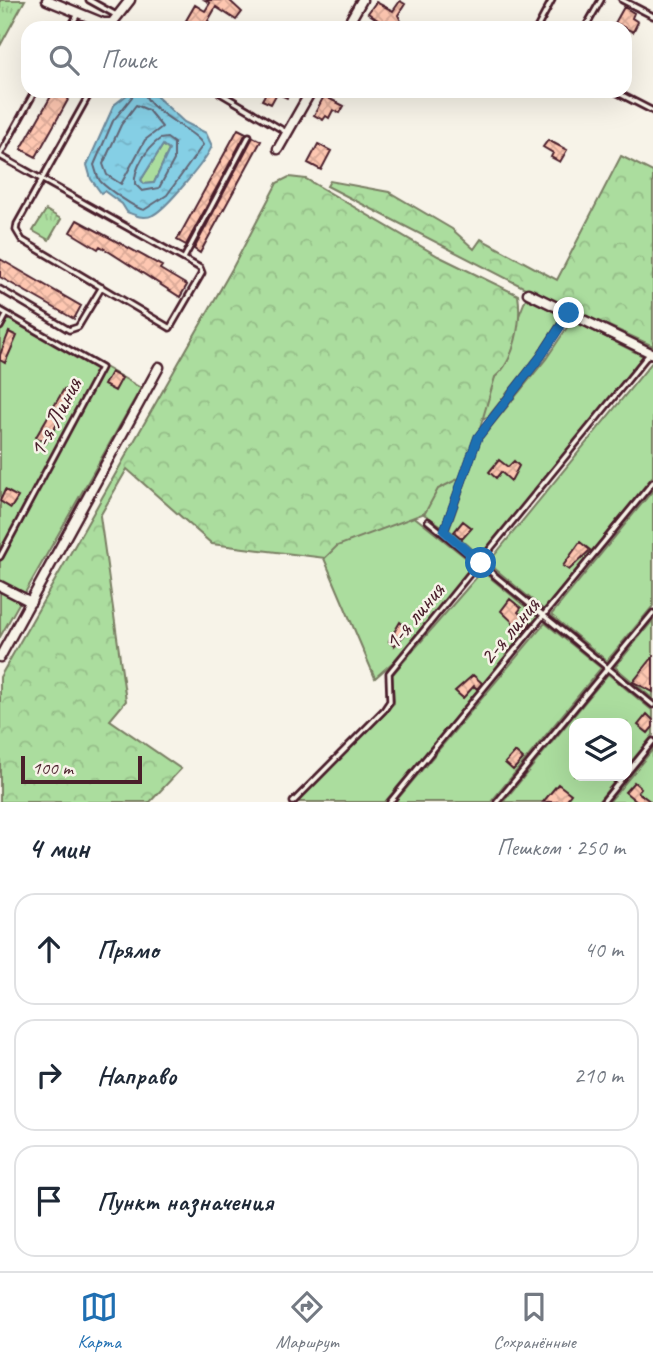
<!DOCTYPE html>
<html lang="ru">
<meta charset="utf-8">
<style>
body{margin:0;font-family:Caveat,sans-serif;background:#f2f2f3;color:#1f2937}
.controls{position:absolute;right:21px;bottom:21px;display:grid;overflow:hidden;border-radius:14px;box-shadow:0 7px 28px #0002}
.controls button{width:63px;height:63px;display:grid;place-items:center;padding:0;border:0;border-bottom:2px solid #e0e1e3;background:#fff;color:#1f2937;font:35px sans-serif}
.scale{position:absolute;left:21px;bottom:18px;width:121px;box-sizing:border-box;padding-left:7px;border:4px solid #4a1f2b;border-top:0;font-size:19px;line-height:24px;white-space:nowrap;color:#4a1f2b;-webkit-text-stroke:5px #f7f3e8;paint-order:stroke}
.stop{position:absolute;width:21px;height:21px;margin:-16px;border:5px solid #1f6fb2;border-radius:50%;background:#fff}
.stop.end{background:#1f6fb2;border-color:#fff;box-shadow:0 2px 7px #0008}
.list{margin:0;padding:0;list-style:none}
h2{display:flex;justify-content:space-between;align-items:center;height:91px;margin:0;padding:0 28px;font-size:30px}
h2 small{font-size:23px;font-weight:400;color:#747a83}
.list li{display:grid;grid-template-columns:46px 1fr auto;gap:21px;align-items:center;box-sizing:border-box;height:112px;margin:0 14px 14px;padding:0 14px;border:2px solid #e0e1e3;border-radius:21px}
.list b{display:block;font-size:26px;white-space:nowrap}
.list em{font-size:23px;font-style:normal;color:#747a83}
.icon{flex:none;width:38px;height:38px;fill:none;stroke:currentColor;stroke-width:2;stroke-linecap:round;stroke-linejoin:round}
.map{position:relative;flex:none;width:653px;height:802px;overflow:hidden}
.search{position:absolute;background:#fff;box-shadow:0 7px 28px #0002;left:21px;right:21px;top:21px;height:77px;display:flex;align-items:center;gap:18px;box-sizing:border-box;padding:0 24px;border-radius:21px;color:#747a83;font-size:26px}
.sheet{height:469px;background:#fff}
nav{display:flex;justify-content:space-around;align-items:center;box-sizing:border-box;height:98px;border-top:2px solid #e0e1e3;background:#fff;font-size:19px;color:#747a83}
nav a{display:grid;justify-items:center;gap:4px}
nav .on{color:#1f6fb2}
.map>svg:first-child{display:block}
.green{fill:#abdd9e;stroke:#7a7e64;stroke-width:2}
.forest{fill:url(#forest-crowns);stroke:#7a7e64;stroke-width:2}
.park{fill:url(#park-tufts);stroke:#7a7e64;stroke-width:2}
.water{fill:url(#water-ripples);stroke:#6d899b;stroke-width:2;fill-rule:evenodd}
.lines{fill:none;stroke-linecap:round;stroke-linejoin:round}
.shore{stroke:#626575;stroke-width:2}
.building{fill:url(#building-cross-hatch);stroke:#4a1f2b;stroke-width:2}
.lane-casing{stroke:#4a1f2b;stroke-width:9}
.street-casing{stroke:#4a1f2b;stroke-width:13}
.lane{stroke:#f7f3e8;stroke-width:3.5}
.street{stroke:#f7f3e8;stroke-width:8}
.route{stroke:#1f6fb2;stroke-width:9}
.labels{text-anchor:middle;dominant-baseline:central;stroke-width:5;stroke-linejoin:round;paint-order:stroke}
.street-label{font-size:24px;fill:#4a1f2b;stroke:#f7f3e8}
</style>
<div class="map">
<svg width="653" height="802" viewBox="0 0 653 802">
<defs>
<pattern id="forest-crowns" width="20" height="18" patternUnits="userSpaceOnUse" patternTransform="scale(1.75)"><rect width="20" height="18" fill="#abdd9e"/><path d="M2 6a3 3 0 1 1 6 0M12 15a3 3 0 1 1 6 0" fill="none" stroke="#95bd88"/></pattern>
<pattern id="park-tufts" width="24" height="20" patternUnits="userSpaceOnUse" patternTransform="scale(1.75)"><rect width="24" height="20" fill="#abdd9e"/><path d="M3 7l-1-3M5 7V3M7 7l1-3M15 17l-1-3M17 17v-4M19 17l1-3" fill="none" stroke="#95bd88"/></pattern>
<pattern id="water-ripples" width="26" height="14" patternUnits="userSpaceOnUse" patternTransform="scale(1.75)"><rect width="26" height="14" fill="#85cfe5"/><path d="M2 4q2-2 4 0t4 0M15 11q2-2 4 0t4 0" fill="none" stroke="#74b1c5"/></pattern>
<pattern id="building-cross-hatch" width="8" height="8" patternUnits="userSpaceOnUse" patternTransform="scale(1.75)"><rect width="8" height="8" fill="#fec7b1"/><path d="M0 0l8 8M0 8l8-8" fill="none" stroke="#dbaa98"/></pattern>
</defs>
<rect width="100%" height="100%" fill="#f7f3e8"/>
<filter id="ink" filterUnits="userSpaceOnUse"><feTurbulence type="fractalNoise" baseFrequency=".0143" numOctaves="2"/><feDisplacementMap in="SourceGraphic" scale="14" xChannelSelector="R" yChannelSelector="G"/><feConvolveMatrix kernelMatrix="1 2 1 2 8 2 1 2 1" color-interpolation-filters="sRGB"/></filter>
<g filter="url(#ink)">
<!-- green -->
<path class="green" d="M 163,145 L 169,150 L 154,183 L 144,184 L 141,180 Z
M 526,298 L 563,315 L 537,355 L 488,417 L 478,420 Z
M 0,307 L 141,388 L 0,637 Z
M 572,320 L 643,356 L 481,557 L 449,530 L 480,440 L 546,359 Z
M 653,361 L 653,476 L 544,610 L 488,563 Z
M 463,470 L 442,526 L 413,507 Z
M 653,490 L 653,606 L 607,661 L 551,615 Z
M 407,511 L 475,565 L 393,662 L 375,678 L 323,556 L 337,543 Z
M 482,571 L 538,617 L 385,802 L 295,802 L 394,703 L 392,675 Z
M 653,620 L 653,699 L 615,667 Z
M 545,623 L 601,668 L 491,802 L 395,802 Z
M 608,674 L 653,711 L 653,735 L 627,767 L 627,723 L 574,723 L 574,776 L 619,776 L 598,802 L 503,802 Z
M 653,749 L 653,802 L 609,802 Z"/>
<!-- forest -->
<path class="forest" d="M 621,156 L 653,172 L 653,346 L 525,288 L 327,186 L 330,181 L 389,192 L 452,229 L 474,249 L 481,239 L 557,280 Z
M 289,177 L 306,179 L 438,256 L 518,295 C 522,321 515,361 495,377 L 466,475 L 438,489 L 425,513 L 337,546 L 325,558 L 212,544 L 127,469 L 100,516 L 126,701 L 110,720 L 181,769 L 150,802 L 0,802 L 0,677 L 232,269 L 277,183 Z"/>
<!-- park -->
<path class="park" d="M 0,0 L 25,0 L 0,46 Z
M 46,210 L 61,219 L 49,240 L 33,231 Z"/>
<!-- water -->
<path class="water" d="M 132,91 L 156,96 L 184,122 L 206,133 L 212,146 C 207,159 167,208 153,215 C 144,220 135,215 127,212 L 122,204 L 104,191 L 101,193 L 91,179 L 87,165 L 114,105 ZM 163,145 L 169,150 L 154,183 L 144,184 L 141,180 Z"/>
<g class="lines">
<!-- shore -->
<path class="shore" d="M 133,91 L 132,97 L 113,121 L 94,165 C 96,170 97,178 101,182 C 108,189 134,208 144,210 L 167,195 L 203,145 C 196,130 147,112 144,91
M 136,105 L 148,110 L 162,127 L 145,140 L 121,184 L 107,175 L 103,164 L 121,125 Z
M 160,139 L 167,138 L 174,143 L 174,160 L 159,188 L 142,191 L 135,184 C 133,169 148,147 160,139 Z"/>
</g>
<!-- building -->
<path class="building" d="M 205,0 L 229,0 L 242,12 L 236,20 L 216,7 L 204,28 L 191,28 L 184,24 L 195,5 L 205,11 L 210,3 Z
M 400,1 L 405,4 L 398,15 L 401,21 L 397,27 L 393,24 L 389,28 L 368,13 L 376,2 L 393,11 Z
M 624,7 L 634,13 L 632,18 L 638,22 L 633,32 L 615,23 Z
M 54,91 L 73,91 L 36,157 L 21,149 Z
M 267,91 L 291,91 L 287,98 L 277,93 L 271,104 L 262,100 Z
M 324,96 L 344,106 L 340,113 L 333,110 L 329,118 L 326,116 L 323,120 L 314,115 Z
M 238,129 L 246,133 L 186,245 L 177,240 Z
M 253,137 L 261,141 L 200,253 L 194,249 Z
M 548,140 L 567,150 L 560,162 L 551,157 L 553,153 L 543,147 Z
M 318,144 L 331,151 L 321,170 L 308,163 Z
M 77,220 L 162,266 L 160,269 L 187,285 L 180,297 L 100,246 L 98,249 L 70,232 Z
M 0,259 L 81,306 L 74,319 L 0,277 Z
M 9,332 L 17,336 L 5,363 L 0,360 L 0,355 Z
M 111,372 L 122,378 L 115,391 L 104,385 Z
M 64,389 L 74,394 L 46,443 L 36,437 Z
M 499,460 L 508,467 L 514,461 L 519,466 L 511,481 L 501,472 L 496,478 L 489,472 Z
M 5,490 L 18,497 L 11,508 L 0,501 Z
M 463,521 L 472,528 L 462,539 L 454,532 Z
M 580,542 L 590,550 L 569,570 L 563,566 Z
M 510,599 L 521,608 L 518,612 L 531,623 L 523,632 L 501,611 Z
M 400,622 L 409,630 L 394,646 L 389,641 Z
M 653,657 L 653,692 L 633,682 Z
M 473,675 L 482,683 L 477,689 L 474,686 L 463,698 L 455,691 Z
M 647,714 L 653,720 L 653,727 L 648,733 L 638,725 Z
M 515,752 L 523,759 L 513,770 L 505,763 Z
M 634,782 L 641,788 L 638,792 L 651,802 L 637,802 L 625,792 Z
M 558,784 L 571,794 L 565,802 L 543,802 Z"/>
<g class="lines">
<defs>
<path id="lane" d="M 89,0 L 116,15
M 622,0 L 653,16
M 70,28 L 78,14
M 537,28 L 552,0
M 585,28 L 601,0
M 614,91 L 653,111
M 220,93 L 286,132
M 0,155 L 35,91
M 0,156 L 200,268 L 202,273 L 170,328 L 22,240 L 16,230 L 17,224 L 91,91
M 184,258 L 249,136
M 0,289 L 69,330 L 78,327 L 102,287
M 0,310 L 101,368 L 0,557
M 0,327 L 7,314
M 428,521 L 653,705
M 444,531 L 478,437 L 541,356 L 568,314
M 627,773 L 653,741
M 293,802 L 384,710 L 390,701 L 389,673 L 649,354
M 390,802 L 653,482
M 497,802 L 653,613
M 603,802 L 624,776"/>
<path id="street" d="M 47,0 L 103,23 L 112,23 L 130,0
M 346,28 L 362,0
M 278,149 L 311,91
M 528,293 L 653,354
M 0,586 L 31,602
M 0,657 L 159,367"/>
</defs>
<!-- lane casing -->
<use href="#lane" class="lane-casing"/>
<!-- street casing -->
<use href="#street" class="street-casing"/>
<!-- lane -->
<use href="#lane" class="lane"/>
<!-- street -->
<use href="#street" class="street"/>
</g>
</g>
<g class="lines" filter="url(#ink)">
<!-- route -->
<path class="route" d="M 481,563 L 444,531 L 478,437 L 541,356 L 569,313"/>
</g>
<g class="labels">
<!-- street labels -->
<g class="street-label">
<text transform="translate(55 417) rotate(-62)">1-я Линия</text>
<text transform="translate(414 616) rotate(-50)">1-я линия</text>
<text transform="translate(509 631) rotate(-50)">2-я линия</text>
</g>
</g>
</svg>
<div class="controls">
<button><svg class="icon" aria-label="layers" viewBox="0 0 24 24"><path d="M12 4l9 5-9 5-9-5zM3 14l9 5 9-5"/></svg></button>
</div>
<div class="scale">100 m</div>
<div class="stop" style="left:481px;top:563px"></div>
<div class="stop end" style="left:569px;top:313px"></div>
<div class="search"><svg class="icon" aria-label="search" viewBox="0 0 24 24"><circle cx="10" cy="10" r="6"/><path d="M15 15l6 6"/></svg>Поиск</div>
</div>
<section class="sheet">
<h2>4 мин<small>Пешком · 250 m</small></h2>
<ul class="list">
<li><svg class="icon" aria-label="ahead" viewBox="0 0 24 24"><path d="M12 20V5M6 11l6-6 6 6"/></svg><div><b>Прямо</b></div><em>40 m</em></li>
<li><svg class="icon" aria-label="right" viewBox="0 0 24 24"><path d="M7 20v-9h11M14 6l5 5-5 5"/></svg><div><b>Направо</b></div><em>210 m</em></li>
<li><svg class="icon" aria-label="arrive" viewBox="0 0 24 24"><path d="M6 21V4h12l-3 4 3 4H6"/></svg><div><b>Пункт назначения</b></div></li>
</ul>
</section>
<nav>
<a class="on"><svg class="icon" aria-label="map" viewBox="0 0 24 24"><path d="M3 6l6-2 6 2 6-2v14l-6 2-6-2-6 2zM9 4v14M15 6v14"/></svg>Карта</a>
<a><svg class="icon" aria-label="directions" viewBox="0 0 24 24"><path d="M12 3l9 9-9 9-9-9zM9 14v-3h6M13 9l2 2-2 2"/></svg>Маршрут</a>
<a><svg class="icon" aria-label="saved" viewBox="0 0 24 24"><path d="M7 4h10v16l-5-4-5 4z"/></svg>Сохранённые</a>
</nav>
